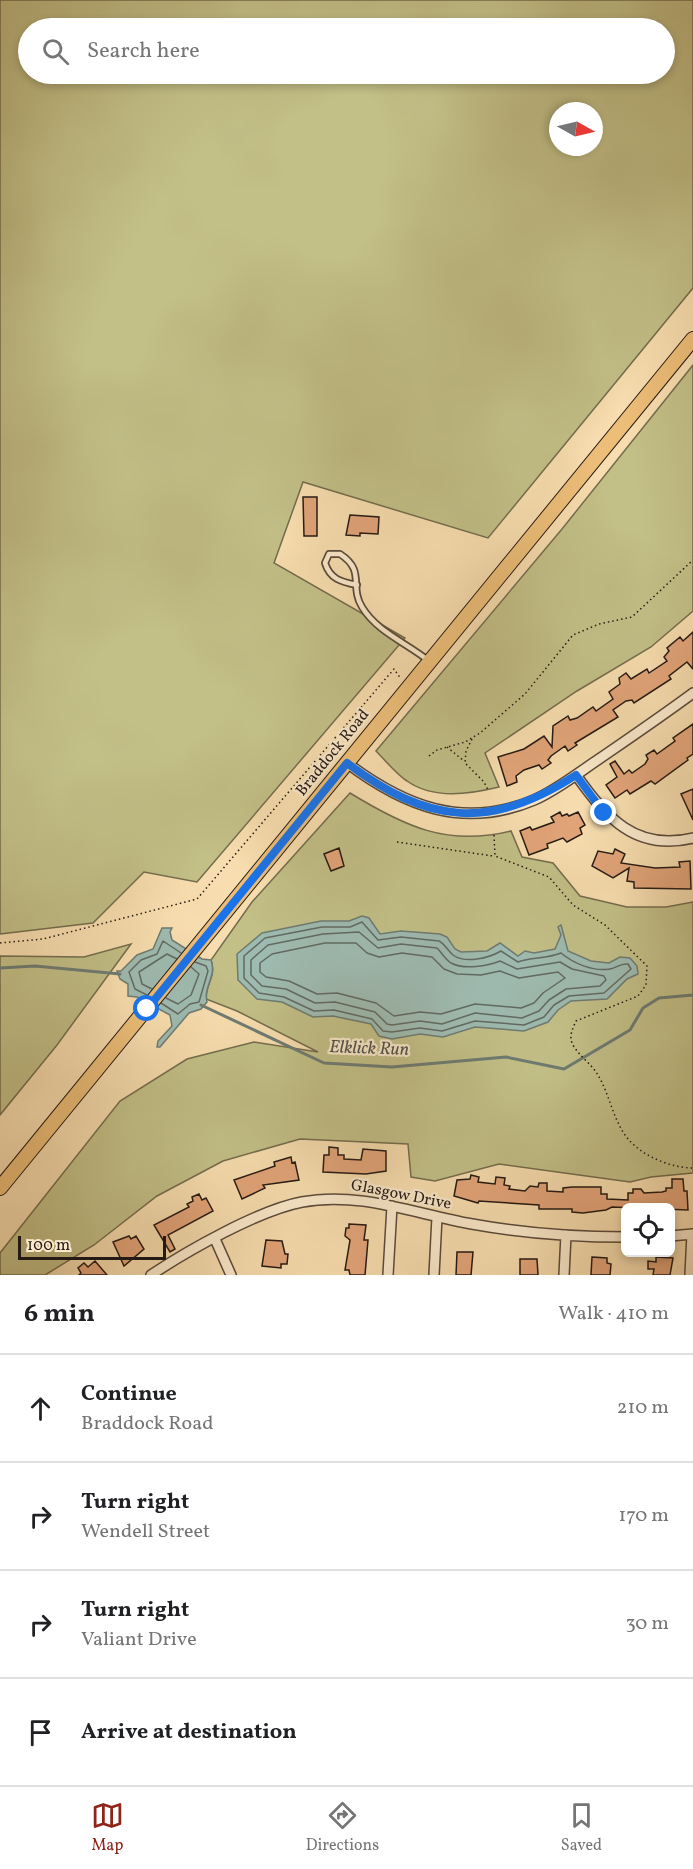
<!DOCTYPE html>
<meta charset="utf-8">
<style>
body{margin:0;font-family:Vollkorn,serif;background:#f6f6f6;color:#202124}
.controls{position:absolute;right:18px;bottom:18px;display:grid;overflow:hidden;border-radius:9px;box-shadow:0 3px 9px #0003}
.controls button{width:54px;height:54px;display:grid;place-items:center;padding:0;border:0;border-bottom:2px solid #e0e0e0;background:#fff;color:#202124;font:30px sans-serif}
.compass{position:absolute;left:549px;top:102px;width:54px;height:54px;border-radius:50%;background:#fff;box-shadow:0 3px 9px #0003;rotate:98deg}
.scale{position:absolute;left:18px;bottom:15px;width:148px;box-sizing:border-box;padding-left:6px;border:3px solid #251a14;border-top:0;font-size:16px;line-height:21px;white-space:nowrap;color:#251a14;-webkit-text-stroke:4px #fae9cb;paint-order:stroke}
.stop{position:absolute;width:18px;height:18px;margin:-14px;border:4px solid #1a73e8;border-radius:50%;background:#fff}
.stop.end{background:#1a73e8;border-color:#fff;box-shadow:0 2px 6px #0008}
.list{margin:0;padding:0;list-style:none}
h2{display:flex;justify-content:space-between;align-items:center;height:78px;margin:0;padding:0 24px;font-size:26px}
h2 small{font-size:20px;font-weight:400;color:#757577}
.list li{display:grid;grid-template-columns:39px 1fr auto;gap:18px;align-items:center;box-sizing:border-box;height:108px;padding:0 24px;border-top:2px solid #e0e0e0}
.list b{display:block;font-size:22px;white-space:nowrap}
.list p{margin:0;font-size:20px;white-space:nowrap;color:#757577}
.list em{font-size:20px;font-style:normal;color:#757577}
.icon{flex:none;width:33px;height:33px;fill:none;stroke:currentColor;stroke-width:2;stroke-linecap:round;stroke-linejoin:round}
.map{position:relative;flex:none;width:693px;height:1275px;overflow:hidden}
.search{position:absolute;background:#fff;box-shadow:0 3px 9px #0003;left:18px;right:18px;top:18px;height:66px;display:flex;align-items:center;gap:15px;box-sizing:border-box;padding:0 21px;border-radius:33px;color:#757577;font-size:22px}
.sheet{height:510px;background:#fff}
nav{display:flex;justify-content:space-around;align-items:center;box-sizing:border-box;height:84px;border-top:2px solid #e0e0e0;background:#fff;font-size:16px;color:#757577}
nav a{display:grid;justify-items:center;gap:3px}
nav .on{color:#8f2418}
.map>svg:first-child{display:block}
.green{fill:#c2bf87;stroke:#746c4e;stroke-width:1.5;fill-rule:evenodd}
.water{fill:#9ebbb1;stroke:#6e7b72;stroke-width:1.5}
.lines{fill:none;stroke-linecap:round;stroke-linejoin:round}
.shore{stroke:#626a62;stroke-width:1.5}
.stream{stroke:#6e7b72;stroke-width:3}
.building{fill:#e2a479;stroke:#251a14;stroke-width:1.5}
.lane-casing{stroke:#5a4b3b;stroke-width:8}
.street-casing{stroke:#5a4b3b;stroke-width:12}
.primary-casing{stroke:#251a14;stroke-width:16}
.path{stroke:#251a14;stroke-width:1.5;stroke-dasharray:1.5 3;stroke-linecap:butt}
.lane{stroke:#fae9cb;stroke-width:4.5}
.street{stroke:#fae9cb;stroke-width:9}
.primary{stroke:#ecbe78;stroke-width:14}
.route{stroke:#1a73e8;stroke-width:8}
.labels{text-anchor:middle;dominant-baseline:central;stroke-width:4.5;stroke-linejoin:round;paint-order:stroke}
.street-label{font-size:16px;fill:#251a14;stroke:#fae9cb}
.water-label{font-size:18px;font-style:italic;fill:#4f524b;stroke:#fae9cb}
</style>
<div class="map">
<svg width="693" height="1275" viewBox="0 0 693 1275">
<rect width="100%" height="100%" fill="#f7ddaf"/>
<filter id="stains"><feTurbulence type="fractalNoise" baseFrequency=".00333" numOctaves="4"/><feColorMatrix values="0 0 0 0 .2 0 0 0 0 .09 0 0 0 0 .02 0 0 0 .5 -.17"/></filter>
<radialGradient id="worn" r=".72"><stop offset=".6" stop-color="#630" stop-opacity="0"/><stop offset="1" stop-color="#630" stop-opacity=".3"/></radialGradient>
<!-- green -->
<path class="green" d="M 0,0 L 693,0 L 693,288 L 488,538 L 303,482 L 274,563 L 405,638 L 197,882 L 144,872 L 93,923 L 0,934 ZM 28,28 L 664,28 L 664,74 L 28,74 ZM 558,111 L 594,111 L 594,147 L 558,147 Z
M 693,365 L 693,611 L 651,647 L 577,691 L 485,753 L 499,787 C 470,794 434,800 407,781 C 396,774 386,761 376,751 L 562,529 Z
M 350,793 C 404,826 447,847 511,831 L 522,857 L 553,863 L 580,896 L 627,907 L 666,907 L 693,902 L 693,1173 L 651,1177 L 630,1182 L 499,1164 L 435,1181 L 411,1177 L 408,1144 L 300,1139 L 223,1161 L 157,1196 L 94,1245 L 45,1275 L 0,1275 L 0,1253 L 120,1101 L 187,1059 L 254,1042 L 318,1052 L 237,1011 L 206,999 C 205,985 217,976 211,960 L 252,902 Z
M 131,944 L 57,1045 L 0,1115 L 0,956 L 84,957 Z"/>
<!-- water -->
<path class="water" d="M 362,916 L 369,918 L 380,934 L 401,931 L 440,934 L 447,937 L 455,949 L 461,952 L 487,951 L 500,943 L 518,956 L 525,951 L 534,953 L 555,949 L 561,935 L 558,927 L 561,925 L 568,951 L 591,961 L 609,963 L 620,957 L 630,958 L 637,966 L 638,974 L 627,979 L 607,999 L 571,1001 L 558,1010 L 548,1022 L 524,1031 L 475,1027 L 443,1037 L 420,1034 L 392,1039 L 379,1036 L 371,1024 L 333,1016 L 313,1017 L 282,1002 L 257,999 L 238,980 L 237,954 L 262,933 L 321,921 L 349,921 Z
M 162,928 L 172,928 L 170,932 L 172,940 L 202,959 L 211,960 C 217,976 203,987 207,1002 L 201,1009 L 189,1013 L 160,1047 L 157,1047 L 158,1041 L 172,1026 L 170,1015 L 137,997 L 128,996 L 128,984 L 120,979 L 117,971 L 121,971 L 137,955 L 153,949 Z"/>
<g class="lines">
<!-- shore -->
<path class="shore" d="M 362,922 L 378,940 L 401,937 L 439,941 C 445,944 447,950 453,955 C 465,964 489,958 501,951 L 518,962 C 532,957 546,959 561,953 C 573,963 593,972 610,969 C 617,968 620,963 628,964 L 631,969 L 604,993 L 569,996 L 554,1005 L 544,1017 L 524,1025 L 475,1021 L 442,1031 L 420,1028 L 392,1032 L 383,1031 L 372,1019 L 334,1010 L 314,1011 L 284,997 L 259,993 L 244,978 L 244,956 L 265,938 L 322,927 L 350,927 Z
M 359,932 L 378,948 L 401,944 L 437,948 C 442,953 445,959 451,963 C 464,970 488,966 500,961 L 517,969 L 560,962 L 572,969 L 604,976 L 606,980 L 600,986 L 566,989 L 549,1000 L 539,1011 L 522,1018 L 475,1013 L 442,1024 L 420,1021 L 392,1025 L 387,1024 L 375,1012 L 335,1002 L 315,1003 L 286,989 L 262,986 L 251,975 L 251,960 L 268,945 L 323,934 Z
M 325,943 L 356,943 L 367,953 L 379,957 L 402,953 L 432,957 L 444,969 L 457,974 L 481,975 L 500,971 L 519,978 L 558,972 L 565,978 L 543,993 L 534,1003 L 521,1008 L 475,1004 L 441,1014 L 420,1012 L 394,1016 L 376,1003 L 337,993 L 317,994 L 289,981 L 266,977 L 260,972 L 260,963 L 272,954 Z
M 152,989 L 142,984 L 139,972 L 167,954 L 177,959
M 147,995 L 135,989 L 129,972 L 141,960 L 157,954 L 163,941 L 181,953
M 166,998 L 178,1004 L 191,995 L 199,974 L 191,967
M 161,1003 L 178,1014 L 190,1004 L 199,1002 L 208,971 L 206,966 L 195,962"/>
<!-- stream -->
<path class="stream" d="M 0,968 L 35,966 L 120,974
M 201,1005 L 324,1063 L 392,1067 L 506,1057 L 564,1069 L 630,1030 L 643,1008 L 659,998 L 693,995"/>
</g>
<!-- building -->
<path class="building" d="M 303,497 L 317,497 L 317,536 L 304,536 Z
M 350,515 L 379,517 L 378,534 L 360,533 L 360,536 L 346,535 Z
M 693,632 L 693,669 L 687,662 L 669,676 L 671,679 L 634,703 L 632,700 L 626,701 L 613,710 L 618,717 L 575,743 L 577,745 L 568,751 L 565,746 L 551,756 L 548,760 L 551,763 L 542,769 L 539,765 L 524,770 L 516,776 L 517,782 L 507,786 L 498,757 L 524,749 L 544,736 L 552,747 L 553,726 L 568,716 L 570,720 L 577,718 L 593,707 L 596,711 L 613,699 L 609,692 L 620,684 L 619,678 L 626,673 L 631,679 L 647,669 L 649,673 L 667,661 L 664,657 L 669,651 L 667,648 L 680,637 L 683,641 Z
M 693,724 L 693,754 L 687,758 L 688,760 L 655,784 L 651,781 L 630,794 L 627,790 L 615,798 L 606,785 L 617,777 L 610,764 L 615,761 L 624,774 L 629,770 L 632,773 L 645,764 L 648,759 L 646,755 L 654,750 L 657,754 L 675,741 L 673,738 Z
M 693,789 L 693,820 L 681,794 Z
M 560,812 L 562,816 L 567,814 L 569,816 L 578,812 L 585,825 L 580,828 L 582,834 L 567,842 L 563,838 L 547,844 L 548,848 L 529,855 L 520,831 L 530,827 L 532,830 L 554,822 L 551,817 Z
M 339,848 L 344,866 L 331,871 L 324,854 Z
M 615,849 L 625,854 L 621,863 L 655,868 L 680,867 L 679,862 L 690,861 L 691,889 L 634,888 L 634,882 L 627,881 L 629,868 L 613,878 L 592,866 L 598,851 L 613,854 Z
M 329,1147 L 338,1148 L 338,1155 L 344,1155 L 344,1159 L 361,1160 L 363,1149 L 386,1151 L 386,1171 L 366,1174 L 323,1172 L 324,1155 L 329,1155 Z
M 291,1157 L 292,1163 L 295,1162 L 299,1180 L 263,1185 L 265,1188 L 242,1199 L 234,1180 L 275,1166 L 274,1162 Z
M 471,1175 L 479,1177 L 478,1182 L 495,1184 L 496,1177 L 505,1178 L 504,1185 L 510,1186 L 509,1189 L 525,1191 L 530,1186 L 538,1187 L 539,1183 L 547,1183 L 547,1191 L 563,1192 L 563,1188 L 572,1187 L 601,1187 L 601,1194 L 607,1194 L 607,1199 L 628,1200 L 628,1193 L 633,1193 L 633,1189 L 641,1189 L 644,1193 L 662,1192 L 666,1191 L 666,1188 L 672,1188 L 672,1179 L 683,1179 L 684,1191 L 687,1191 L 688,1210 L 612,1207 L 606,1210 L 583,1213 L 572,1212 L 572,1209 L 539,1209 L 539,1205 L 479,1201 L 478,1203 L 454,1196 L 457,1180 L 470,1179 Z
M 199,1194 L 202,1200 L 206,1198 L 213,1211 L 168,1235 L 175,1249 L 170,1252 L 154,1225 L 189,1207 L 187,1204 L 193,1201 L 192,1197 Z
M 349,1224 L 366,1225 L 364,1240 L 368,1240 L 365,1275 L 350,1275 L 349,1270 L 345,1270 L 350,1240 L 345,1236 L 346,1228 L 349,1228 Z
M 129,1236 L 131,1239 L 136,1236 L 144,1249 L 124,1266 L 113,1242 Z
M 266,1240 L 282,1241 L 285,1254 L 288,1254 L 287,1264 L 281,1264 L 281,1268 L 262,1266 Z
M 457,1252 L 473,1252 L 471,1275 L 456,1275 Z
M 592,1257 L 607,1258 L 607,1263 L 611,1264 L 610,1275 L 591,1275 Z
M 656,1257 L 673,1258 L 670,1275 L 653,1275 L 654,1269 L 648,1269 L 648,1261 L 656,1262 Z
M 520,1259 L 537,1259 L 538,1275 L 520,1275 Z
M 95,1261 L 107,1275 L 79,1275 L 81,1273 L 78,1268 L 84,1263 L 88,1267 Z"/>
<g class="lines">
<defs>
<path id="lane" d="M 357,585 C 341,582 330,579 325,563 L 329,554 L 340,554 C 366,571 349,586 362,607 C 377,632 407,643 429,661"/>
<path id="street" d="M 347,763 C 404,806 463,830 534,800 C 557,790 578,773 599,759 C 631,737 662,716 693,693
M 576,775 C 606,817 635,852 693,838
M 670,1236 L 693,1234
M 215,1239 L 231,1275
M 151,1275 C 187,1251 259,1210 302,1202 C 359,1191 415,1214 472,1224 C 522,1233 574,1237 626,1237
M 388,1275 L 392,1206
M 434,1275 L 437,1217
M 564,1275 L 566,1235
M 690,1275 L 692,1234"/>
<path id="primary" d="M 0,1188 L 693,339"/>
</defs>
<!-- lane casing -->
<use href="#lane" class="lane-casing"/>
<!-- street casing -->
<use href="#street" class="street-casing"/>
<!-- primary casing -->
<use href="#primary" class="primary-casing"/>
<!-- path -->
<path class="path" d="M 472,739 L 466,751 L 465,763 L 484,782 L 488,790
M 447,747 L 464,761
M 429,756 L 437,750 L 465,742 L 480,733 L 525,694 L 573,635 L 599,624 L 632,617 L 693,560
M 494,835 L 495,856 L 549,877 L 573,905 L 605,925 L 647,966 L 646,985 L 638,996 L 576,1021 C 573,1028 569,1035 572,1043 C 577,1054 589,1062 596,1072 C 611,1094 613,1127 634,1145 C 648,1158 673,1168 693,1168
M 397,842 L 493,856
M 0,943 L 43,939 L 197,899 L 394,669 L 401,679"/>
<!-- lane -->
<use href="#lane" class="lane"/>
<!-- street -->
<use href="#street" class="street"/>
<!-- primary -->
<use href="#primary" class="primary"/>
</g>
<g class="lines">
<!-- route -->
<path class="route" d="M 147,1009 L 347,763 C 428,824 490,831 576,775 L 604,813"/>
</g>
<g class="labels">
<!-- street labels -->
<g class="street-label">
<text transform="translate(333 753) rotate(-51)">Braddock Road</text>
<text transform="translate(401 1195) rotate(11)">Glasgow Drive</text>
</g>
<!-- water labels -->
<g class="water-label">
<text transform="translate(369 1049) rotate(2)">Elklick Run</text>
</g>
</g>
<rect width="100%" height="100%" filter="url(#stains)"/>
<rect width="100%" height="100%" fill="url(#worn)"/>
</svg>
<div class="controls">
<button><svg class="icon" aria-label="locate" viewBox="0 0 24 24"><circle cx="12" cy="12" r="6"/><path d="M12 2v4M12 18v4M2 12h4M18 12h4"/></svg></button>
</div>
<svg class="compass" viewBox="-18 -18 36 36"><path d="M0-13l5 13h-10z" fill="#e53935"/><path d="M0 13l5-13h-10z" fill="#757577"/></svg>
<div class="scale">100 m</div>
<div class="stop" style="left:147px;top:1009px"></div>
<div class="stop end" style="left:604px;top:813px"></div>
<div class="search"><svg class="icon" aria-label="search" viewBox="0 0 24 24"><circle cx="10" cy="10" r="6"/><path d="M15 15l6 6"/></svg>Search here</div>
</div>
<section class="sheet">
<h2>6 min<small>Walk · 410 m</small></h2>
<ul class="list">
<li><svg class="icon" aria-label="ahead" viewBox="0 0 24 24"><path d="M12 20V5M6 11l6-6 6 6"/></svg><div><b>Continue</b><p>Braddock Road</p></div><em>210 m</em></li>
<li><svg class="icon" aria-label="right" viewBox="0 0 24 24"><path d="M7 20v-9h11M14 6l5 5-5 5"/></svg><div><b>Turn right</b><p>Wendell Street</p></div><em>170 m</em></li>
<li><svg class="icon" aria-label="right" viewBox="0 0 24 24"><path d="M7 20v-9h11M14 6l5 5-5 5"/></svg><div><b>Turn right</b><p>Valiant Drive</p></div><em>30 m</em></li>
<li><svg class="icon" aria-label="arrive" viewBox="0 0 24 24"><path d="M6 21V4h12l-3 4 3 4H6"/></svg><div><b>Arrive at destination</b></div></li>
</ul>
</section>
<nav>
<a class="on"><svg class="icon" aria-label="map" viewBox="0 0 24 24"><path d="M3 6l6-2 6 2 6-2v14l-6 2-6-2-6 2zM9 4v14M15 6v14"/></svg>Map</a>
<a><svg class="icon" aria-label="directions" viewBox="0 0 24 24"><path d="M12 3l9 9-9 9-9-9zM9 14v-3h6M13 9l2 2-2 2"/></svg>Directions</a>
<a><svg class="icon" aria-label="saved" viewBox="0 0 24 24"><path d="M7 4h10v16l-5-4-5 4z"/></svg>Saved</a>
</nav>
